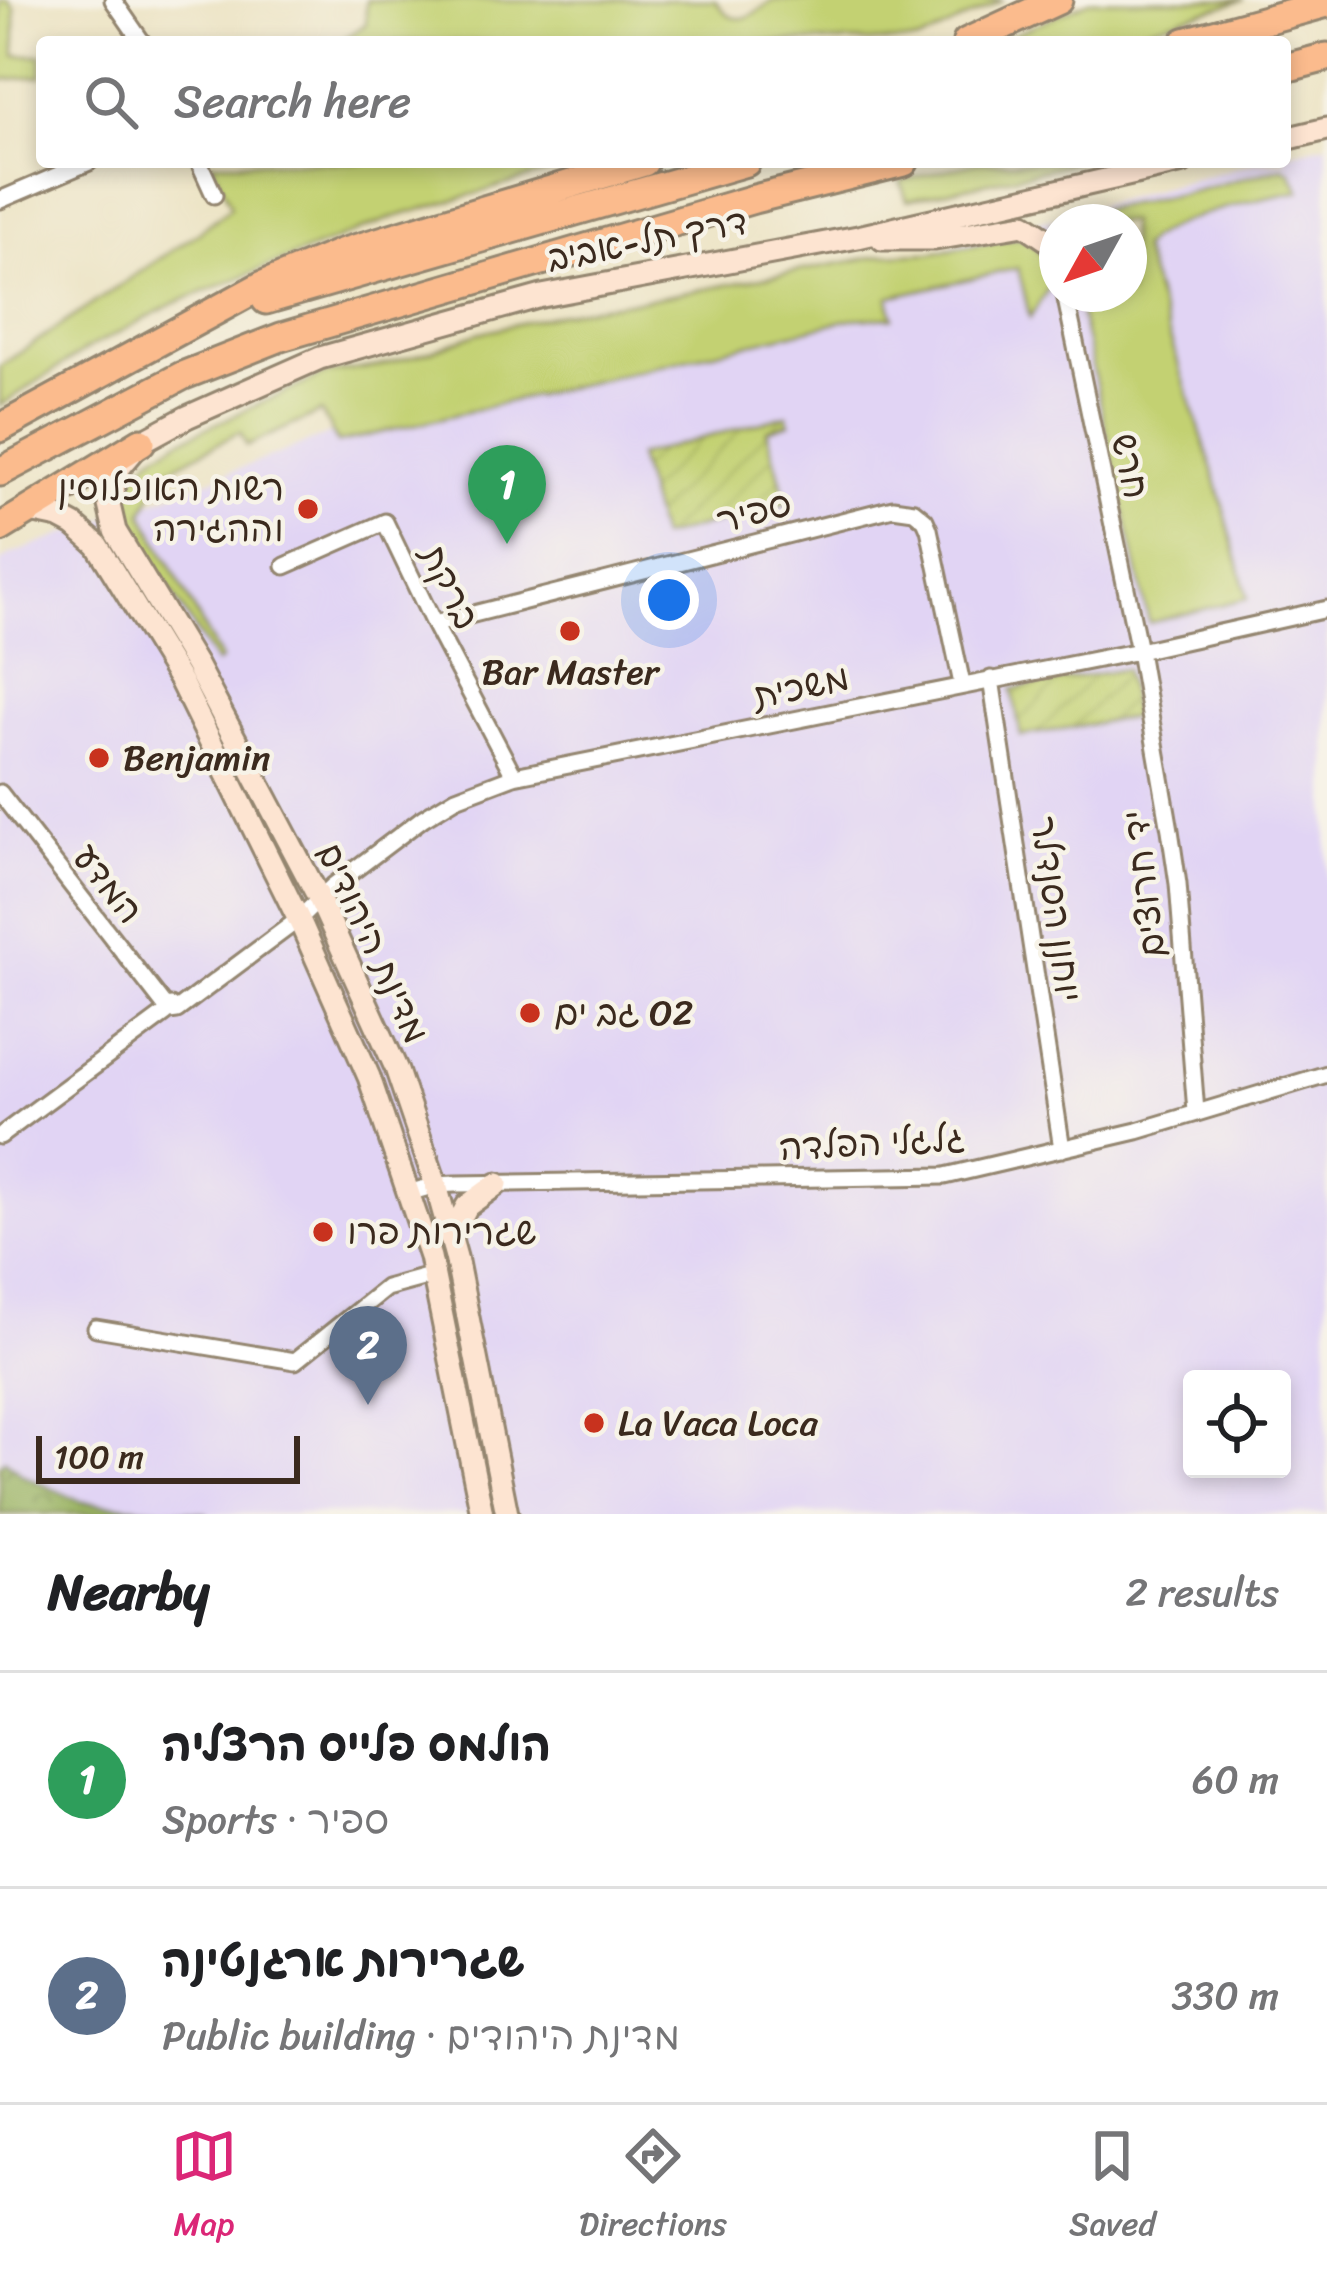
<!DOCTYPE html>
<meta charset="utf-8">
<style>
body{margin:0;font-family:Sriracha,"Playpen Sans Hebrew",sans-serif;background:#f2f2f2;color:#202124}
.controls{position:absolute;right:36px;bottom:36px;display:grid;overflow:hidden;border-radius:12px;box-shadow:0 6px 18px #0003}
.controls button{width:108px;height:108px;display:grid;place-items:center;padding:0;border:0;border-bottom:3px solid #e0e0e0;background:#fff;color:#202124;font:60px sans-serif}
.compass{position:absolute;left:1039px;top:204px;width:108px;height:108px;border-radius:50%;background:#fff;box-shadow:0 6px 18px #0003;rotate:230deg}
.scale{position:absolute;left:36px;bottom:30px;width:264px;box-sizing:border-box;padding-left:12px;border:6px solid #3b2a1e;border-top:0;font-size:33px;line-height:42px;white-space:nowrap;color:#3b2a1e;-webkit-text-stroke:9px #f7f3e8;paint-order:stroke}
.you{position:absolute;left:669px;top:600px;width:42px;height:42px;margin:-30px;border:9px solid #fff;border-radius:50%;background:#1a73e8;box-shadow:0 0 0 18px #1a73e833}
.badge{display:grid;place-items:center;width:78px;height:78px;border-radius:50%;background:#db2777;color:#fff;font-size:39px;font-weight:700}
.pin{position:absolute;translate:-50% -99px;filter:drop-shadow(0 3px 6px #0008)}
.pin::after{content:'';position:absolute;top:63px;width:42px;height:36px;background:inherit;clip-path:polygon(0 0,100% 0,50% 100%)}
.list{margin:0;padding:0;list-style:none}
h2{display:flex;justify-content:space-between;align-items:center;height:156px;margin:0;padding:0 48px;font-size:51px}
h2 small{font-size:39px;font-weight:400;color:#757577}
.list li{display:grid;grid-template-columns:78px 1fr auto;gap:36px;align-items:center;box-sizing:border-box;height:216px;padding:0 48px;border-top:3px solid #e0e0e0}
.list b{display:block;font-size:45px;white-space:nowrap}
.list p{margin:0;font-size:39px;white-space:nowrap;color:#757577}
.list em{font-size:39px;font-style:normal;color:#757577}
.icon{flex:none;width:66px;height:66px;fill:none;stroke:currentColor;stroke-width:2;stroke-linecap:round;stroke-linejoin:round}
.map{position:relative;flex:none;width:1327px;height:1514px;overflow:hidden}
.search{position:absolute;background:#fff;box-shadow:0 6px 18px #0003;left:36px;right:36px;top:36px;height:132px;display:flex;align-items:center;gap:30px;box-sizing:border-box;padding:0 42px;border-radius:12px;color:#757577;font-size:45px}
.sheet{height:588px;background:#fff}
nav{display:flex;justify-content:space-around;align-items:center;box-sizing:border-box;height:168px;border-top:3px solid #e0e0e0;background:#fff;font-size:33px;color:#757577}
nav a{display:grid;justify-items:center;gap:6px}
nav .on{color:#db2777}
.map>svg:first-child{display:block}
.built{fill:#e1d4f4;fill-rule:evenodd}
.green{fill:#c3d172;stroke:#7f7e48;stroke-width:3}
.forest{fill:url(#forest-crowns);stroke:#6a6e41;stroke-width:3}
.garden{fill:url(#garden-furrows);stroke:#7f7e48;stroke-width:3}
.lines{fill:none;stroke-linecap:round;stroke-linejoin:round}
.street-casing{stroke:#948670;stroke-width:21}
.secondary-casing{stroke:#948670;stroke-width:27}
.highway-casing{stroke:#948670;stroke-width:33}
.street{stroke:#fff;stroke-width:15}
.secondary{stroke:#fde4d1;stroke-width:21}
.highway{stroke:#fbbb8d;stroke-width:27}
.poi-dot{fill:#c8321e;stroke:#f7f3e8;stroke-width:4.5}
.labels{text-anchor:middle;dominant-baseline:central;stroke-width:9;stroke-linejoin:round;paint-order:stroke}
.street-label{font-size:36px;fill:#3b2a1e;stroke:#f7f3e8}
.poi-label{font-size:36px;fill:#3b2a1e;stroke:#f7f3e8;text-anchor:start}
</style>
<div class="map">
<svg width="1327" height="1514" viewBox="0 0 1327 1514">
<defs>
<pattern id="forest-crowns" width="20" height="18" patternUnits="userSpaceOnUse" patternTransform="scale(3)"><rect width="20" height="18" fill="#9ab364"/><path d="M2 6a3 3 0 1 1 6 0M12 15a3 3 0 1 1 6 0" fill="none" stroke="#7f9252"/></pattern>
<pattern id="garden-furrows" width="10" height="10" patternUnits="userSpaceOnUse" patternTransform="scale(3)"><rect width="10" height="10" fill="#c3d172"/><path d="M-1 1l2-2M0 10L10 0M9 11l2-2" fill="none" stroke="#a8b462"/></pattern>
</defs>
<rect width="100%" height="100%" fill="#f7f3e8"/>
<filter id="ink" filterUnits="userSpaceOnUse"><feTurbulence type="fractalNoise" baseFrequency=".00833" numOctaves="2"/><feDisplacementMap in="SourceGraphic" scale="24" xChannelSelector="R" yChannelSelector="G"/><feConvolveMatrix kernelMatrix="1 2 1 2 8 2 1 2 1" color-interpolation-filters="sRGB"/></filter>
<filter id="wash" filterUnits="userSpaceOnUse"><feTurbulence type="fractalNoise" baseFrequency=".004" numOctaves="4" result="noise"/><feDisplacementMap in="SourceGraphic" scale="48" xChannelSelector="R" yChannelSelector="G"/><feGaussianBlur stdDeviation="2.7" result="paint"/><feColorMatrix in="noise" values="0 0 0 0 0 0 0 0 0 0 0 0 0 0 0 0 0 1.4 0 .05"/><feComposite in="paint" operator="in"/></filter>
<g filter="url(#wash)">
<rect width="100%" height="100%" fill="#ece3c3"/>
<!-- built -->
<path class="built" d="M 1327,144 L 1327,1514 L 0,1514 L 0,562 L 10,555 L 508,367 L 1257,162 L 1285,162 L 1285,154 ZM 1057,222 L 1129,222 L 1129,294 L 1057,294 ZM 1192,1379 L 1282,1379 L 1282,1469 L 1192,1469 Z"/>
<!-- green -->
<path class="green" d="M 0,0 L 8,0 L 15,8 L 15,55 L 42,55 L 42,76 L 0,80 Z
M 366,0 L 715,0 C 736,31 748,17 774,0 L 1003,0 L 919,42 L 339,42 L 366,24 Z
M 1092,0 L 1244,0 L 1100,42 L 997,42 Z
M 212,162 L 584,162 L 392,218 L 175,303 L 87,349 L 0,406 L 0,366 L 198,233 L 231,207 Z
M 978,162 L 1079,162 L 907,200 L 900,181 Z
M 1283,167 L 1291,172 L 1300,191 C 1260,199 1166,217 1141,248 L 1216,480 L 1248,598 L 1149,623 L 1076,294 L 1129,294 L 1129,222 L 1057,222 L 1057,231 L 1050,224 L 1058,218 L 1195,191 Z
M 1020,237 C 1043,247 1046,262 1051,284 L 1030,318 L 1018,268 L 889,297 L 893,317 L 851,319 L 338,443 L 321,412 L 247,446 L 240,432 L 161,473 L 143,513 L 221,660 L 216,663 L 135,533 L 129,518 L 127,499 L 130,481 L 151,457 L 180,440 L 326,374 L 380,366 L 431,351 L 478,333 L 575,310 L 656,298 L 883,255 L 930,253 Z"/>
<!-- forest -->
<path class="forest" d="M 5,1460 L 24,1476 L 82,1502 L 208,1514 L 0,1514 L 0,1465 Z"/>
<!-- garden -->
<path class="garden" d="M 787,415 L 790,423 L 767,430 L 787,503 L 660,538 L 637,456 Z
M 1125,669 L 1134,717 L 1021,736 L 1012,689 Z"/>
</g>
<g filter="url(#ink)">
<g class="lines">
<defs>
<path id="street" d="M 113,0 L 142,42
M 199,162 L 214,195
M 0,200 L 89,162
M 1065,294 L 1139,651 L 1170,830 L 1178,884 L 1196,1112
M 285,566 L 385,522 L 434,624 L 514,776
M 434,624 L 893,508 L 914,511 L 925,520 L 929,529 L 962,684
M 991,679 L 1062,1149
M 0,793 L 169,1011
M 169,1011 L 177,1010 L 299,919 L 333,886 L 423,818 L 456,798 L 514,776 L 1139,651 L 1327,609
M 0,1136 L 169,1011 L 171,1006
M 408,1193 L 436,1185 L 455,1184 L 945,1176 L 1137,1131 L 1327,1074
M 96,1328 L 295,1361 L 386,1288 L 434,1275"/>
<path id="secondary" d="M 1285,139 L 1327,129
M 882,239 L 935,239 L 1024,224 L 1049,241 L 1057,255
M 22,514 L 35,512 L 59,517 L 74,525 L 97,545 L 181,682 L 302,926 L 369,1077 L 430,1257 L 482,1514
M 450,1238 L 467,1206 L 497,1184
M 507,1514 L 456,1257 L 436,1185 L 396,1068 L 319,898 L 196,665 L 115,531 L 109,505 L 119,468 L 141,442 L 187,417 L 320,358 L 542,296 L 858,237 L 1183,162"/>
<path id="highway" d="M 967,42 L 1058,0
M 1185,42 L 1327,3
M 1285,68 L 1327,57
M 266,300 L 746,162
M 0,428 L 261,286 L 341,253 L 644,162
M 0,472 L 182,376 L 281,337 L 754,199 L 904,162
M 0,528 L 141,442"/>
</defs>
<!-- street casing -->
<use href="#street" class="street-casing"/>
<!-- secondary casing -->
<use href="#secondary" class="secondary-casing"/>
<!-- highway casing -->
<use href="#highway" class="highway-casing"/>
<!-- street -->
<use href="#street" class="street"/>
<!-- secondary -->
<use href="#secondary" class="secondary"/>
<!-- highway -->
<use href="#highway" class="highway"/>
</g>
</g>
<!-- markers -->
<g class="poi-dot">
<circle cx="308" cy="509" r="12"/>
<circle cx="570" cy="631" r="12"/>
<circle cx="99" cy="758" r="12"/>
<circle cx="530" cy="1013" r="12"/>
<circle cx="323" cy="1232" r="12"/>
<circle cx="594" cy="1423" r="12"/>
</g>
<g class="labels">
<!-- street labels -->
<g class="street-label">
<text transform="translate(647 240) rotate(-11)">דרך תל-אביב</text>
<text transform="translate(1130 466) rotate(78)">חרש</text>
<text transform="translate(754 512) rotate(-15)">ספיר</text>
<text transform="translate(450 587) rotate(64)">ברקת</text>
<text transform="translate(801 687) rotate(-12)">משכית</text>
<text transform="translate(108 884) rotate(52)">המדע</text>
<text transform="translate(1144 884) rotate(-97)">יד חרוצים</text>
<text transform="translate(1056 909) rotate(82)">יוחנן הסנדלר</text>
<text transform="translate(373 943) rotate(65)">מדינת היהודים</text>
<text transform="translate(872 1143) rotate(-3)">גלגלי הפלדה</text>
</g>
<!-- poi labels -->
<g class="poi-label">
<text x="284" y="488" text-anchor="end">רשות האוכלוסין<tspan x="284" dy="41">וההגירה</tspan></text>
<text x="570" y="672" text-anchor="middle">Bar Master</text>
<text x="123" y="758">Benjamin</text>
<text x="554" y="1013">גב ים O2</text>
<text x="347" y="1232">שגרירות פרו</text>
<text x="618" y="1423">La Vaca Loca</text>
</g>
</g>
</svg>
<div class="controls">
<button><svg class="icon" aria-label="locate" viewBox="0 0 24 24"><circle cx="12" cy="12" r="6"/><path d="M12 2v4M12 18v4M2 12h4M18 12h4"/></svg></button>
</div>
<svg class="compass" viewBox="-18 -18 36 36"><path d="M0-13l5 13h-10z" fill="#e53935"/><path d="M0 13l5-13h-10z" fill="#757577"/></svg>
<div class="scale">100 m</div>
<div class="you"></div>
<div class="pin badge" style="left:507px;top:544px;background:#2e9e5b">1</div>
<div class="pin badge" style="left:368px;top:1405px;background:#5c6f8a">2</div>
<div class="search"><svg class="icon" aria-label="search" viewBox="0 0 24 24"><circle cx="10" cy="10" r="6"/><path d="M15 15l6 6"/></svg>Search here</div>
</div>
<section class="sheet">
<h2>Nearby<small>2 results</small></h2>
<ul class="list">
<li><span class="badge" style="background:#2e9e5b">1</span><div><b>הולמס פלייס הרצליה</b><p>Sports · ספיר</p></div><em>60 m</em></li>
<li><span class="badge" style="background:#5c6f8a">2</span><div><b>שגרירות ארגנטינה</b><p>Public building · מדינת היהודים</p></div><em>330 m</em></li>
</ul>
</section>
<nav>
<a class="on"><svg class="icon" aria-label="map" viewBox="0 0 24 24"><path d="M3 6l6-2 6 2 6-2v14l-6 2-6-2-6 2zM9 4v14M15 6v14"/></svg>Map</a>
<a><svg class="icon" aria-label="directions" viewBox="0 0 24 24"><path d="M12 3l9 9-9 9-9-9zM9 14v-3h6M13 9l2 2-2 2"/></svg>Directions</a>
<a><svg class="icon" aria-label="saved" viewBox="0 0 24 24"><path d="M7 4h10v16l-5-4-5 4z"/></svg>Saved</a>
</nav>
